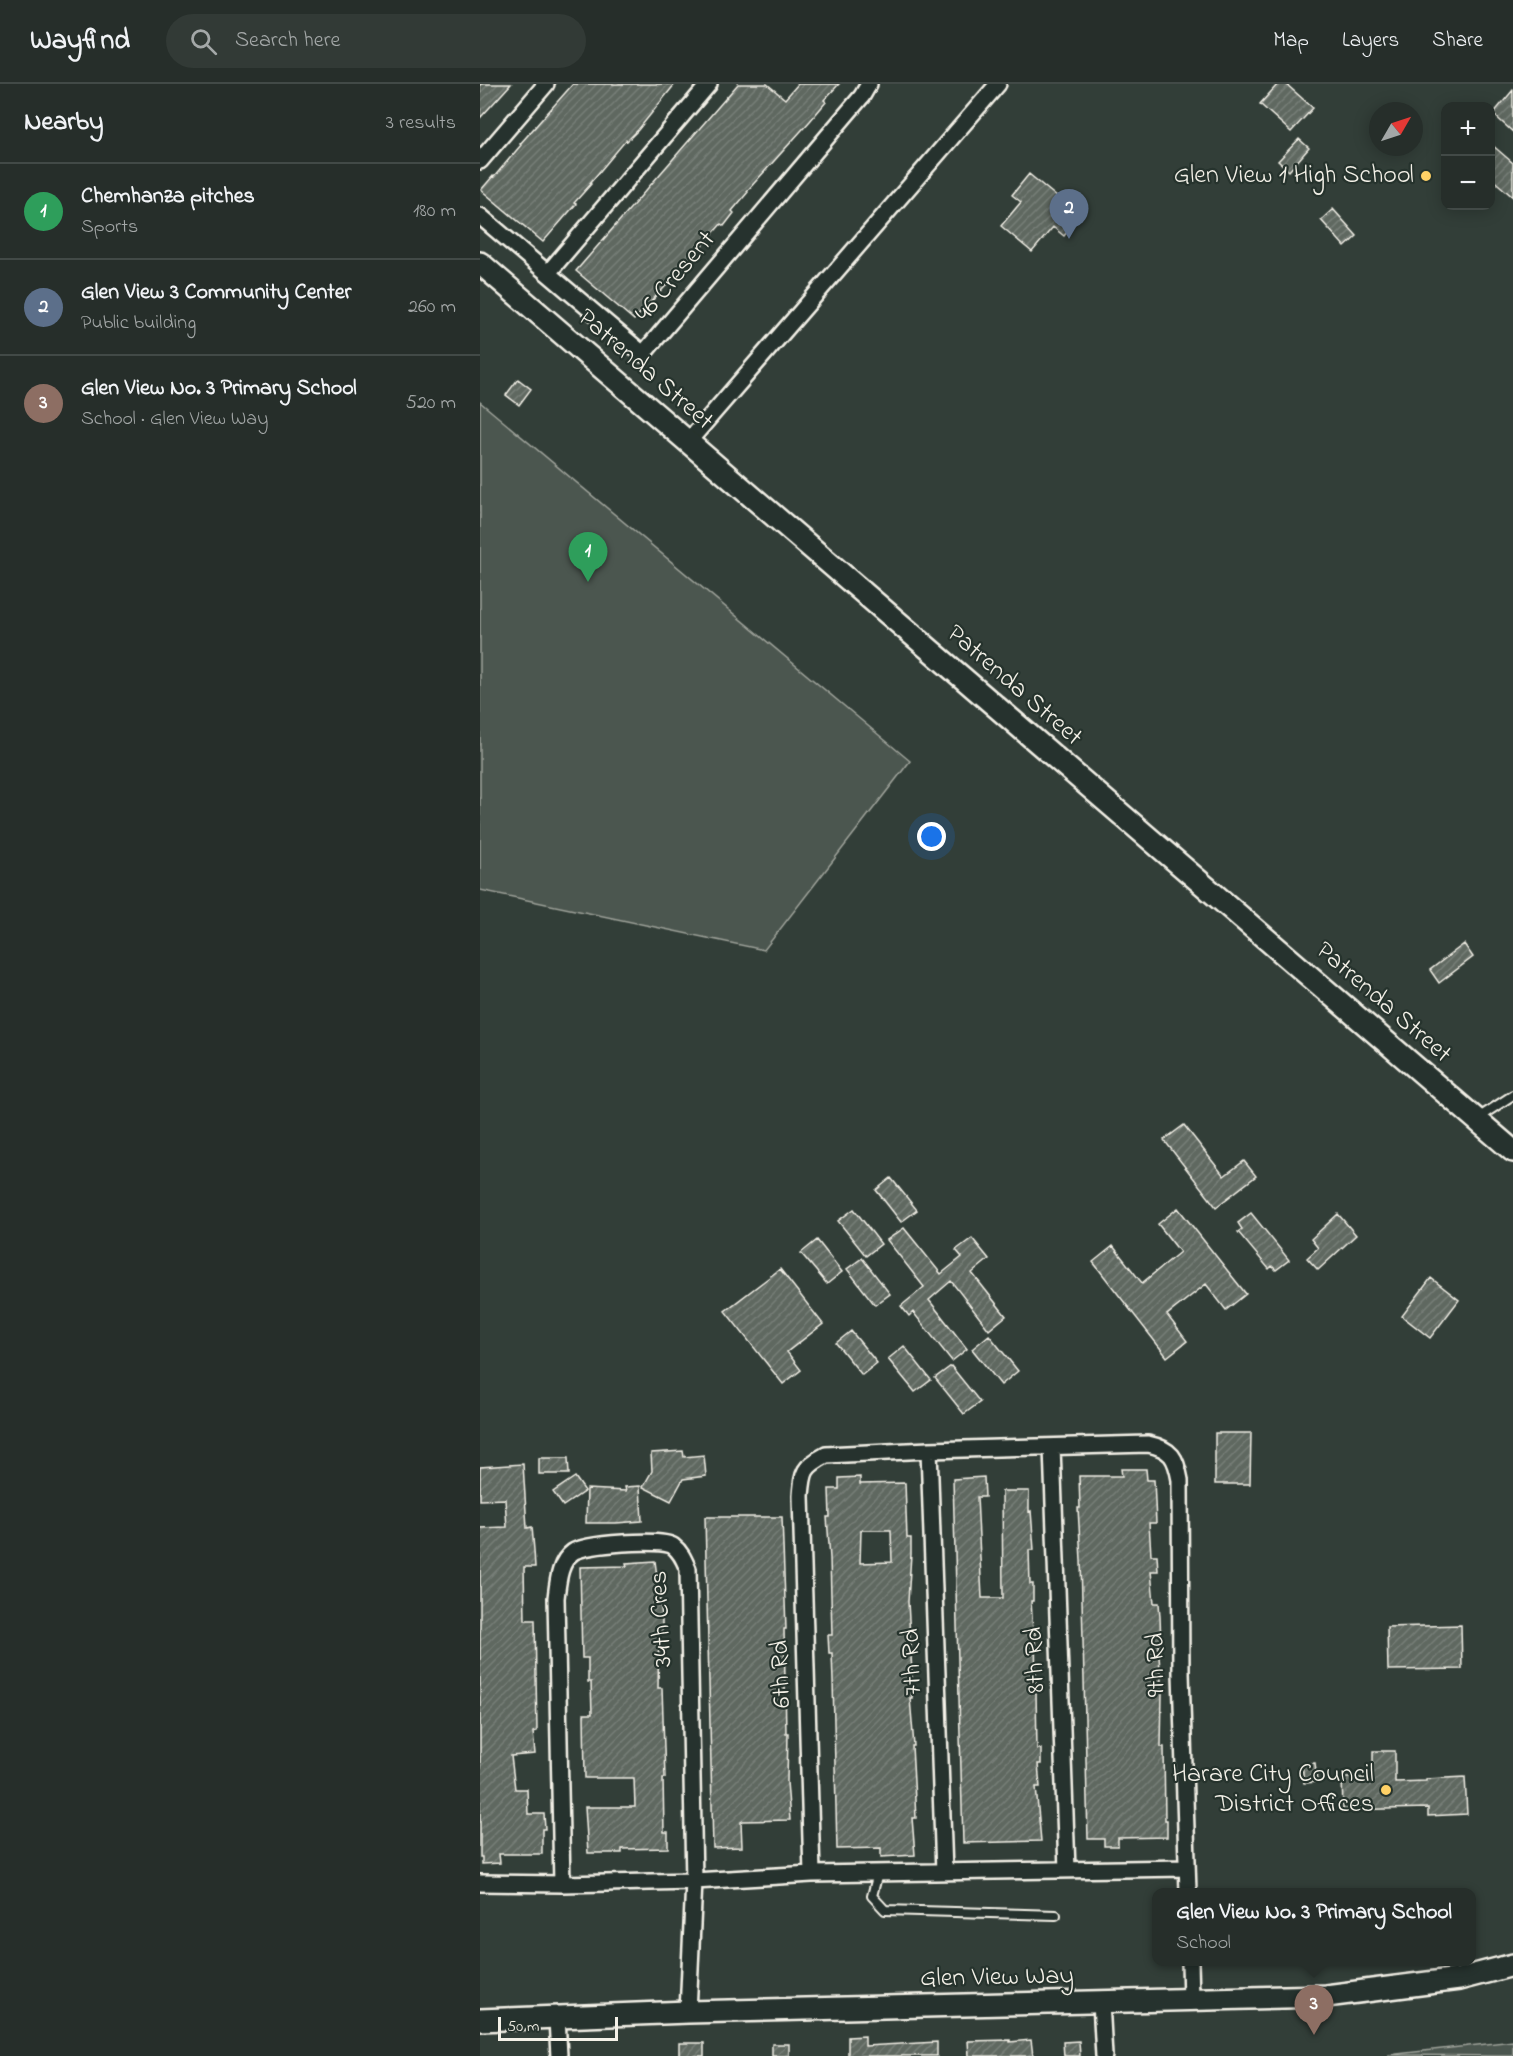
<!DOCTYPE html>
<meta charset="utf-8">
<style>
body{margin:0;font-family:"Indie Flower",sans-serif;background:#323a36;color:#f1f3f6}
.controls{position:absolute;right:18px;top:18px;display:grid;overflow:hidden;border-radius:12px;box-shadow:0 3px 15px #0003}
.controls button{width:54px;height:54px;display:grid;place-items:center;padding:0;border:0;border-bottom:2px solid #424a47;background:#262e2a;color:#f1f3f6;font:30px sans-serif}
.compass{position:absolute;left:889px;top:18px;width:54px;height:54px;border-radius:50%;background:#262e2a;box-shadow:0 3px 15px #0003;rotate:51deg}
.scale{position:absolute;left:18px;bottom:15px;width:120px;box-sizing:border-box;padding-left:6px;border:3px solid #f4f1e8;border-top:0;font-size:16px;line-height:21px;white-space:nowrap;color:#f4f1e8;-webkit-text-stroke:4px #26332d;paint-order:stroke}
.you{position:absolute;left:452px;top:753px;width:21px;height:21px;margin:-15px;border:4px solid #fff;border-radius:50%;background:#1a73e8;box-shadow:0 0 0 9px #1a73e833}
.badge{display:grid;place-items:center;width:39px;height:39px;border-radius:50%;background:#95b2f1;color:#fff;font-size:20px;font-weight:700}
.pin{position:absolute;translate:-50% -50px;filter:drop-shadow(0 2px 3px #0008)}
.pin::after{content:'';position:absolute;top:32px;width:21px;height:18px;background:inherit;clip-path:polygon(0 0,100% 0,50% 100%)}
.popup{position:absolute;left:672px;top:1804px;width:324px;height:78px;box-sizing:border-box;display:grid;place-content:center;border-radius:12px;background:#262e2a;filter:drop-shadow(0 2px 4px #0005);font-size:20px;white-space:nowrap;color:#a4a8a8}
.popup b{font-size:22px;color:#f1f3f6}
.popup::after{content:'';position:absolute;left:50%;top:100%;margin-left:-12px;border:12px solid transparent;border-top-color:#262e2a}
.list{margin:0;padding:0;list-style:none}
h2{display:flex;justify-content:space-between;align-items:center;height:78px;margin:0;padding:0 24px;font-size:26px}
h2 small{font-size:20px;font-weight:400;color:#a4a8a8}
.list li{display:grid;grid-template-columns:39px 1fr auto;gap:18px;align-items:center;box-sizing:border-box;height:96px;padding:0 24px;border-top:2px solid #424a47}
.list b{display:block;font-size:22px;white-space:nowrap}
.list p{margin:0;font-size:20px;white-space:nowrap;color:#a4a8a8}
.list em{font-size:20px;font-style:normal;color:#a4a8a8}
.icon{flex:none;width:33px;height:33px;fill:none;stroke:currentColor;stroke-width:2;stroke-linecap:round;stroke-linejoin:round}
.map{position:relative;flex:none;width:1033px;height:1972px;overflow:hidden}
header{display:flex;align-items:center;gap:36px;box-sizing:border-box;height:84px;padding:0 30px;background:#262e2a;border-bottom:2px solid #424a47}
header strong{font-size:28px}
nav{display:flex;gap:33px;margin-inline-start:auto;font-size:21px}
.search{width:420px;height:54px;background:#323a36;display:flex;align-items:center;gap:15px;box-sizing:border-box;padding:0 21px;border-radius:33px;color:#a4a8a8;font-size:22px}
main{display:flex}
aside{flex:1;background:#262e2a}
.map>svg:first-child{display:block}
.pitch{fill:#4c564f;stroke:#a0a49c;stroke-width:1.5}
.building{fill:url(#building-hatch);stroke:#f4f1e8;stroke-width:1.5;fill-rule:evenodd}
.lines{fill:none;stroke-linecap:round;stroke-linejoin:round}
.lane-casing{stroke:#f4f1e8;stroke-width:12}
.street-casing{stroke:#f4f1e8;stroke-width:20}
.secondary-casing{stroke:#f4f1e8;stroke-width:26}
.lane{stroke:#26332d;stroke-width:8}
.street{stroke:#26332d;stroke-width:15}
.secondary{stroke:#26332d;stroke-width:21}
.poi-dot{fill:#ffd166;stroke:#26332d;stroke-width:2}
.labels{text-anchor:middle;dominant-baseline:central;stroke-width:4.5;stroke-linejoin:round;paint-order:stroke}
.poi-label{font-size:26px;fill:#f4f1e8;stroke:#26332d;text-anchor:end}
.street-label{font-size:26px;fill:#f4f1e8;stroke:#26332d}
</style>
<header>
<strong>Wayfind</strong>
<div class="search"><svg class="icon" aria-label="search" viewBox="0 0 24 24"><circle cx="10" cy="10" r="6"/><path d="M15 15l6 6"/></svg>Search here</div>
<nav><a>Map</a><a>Layers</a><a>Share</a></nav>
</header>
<main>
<aside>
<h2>Nearby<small>3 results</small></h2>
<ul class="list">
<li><span class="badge" style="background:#2e9e5b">1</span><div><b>Chemhanza pitches</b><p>Sports</p></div><em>180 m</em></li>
<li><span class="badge" style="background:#5c6f8a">2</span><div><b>Glen View 3 Community Center</b><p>Public building</p></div><em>260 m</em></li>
<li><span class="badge" style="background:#8d6e63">3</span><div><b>Glen View No. 3 Primary School</b><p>School · Glen View Way</p></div><em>520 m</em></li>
</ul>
</aside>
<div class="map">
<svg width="1033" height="1972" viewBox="0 0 1033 1972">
<defs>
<pattern id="building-hatch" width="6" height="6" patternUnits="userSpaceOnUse" patternTransform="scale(1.5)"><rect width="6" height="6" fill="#5f6861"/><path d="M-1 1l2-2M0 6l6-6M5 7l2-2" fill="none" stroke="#777e78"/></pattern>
</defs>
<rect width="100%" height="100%" fill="#323e38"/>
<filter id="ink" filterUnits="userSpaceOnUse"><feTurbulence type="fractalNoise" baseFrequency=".0167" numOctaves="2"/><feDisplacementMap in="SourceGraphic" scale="12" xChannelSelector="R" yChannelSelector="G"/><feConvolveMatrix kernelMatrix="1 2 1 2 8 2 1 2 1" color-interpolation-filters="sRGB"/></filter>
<g filter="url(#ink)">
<!-- pitch -->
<path class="pitch" d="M 0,318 L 430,677 L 284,866 L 0,806 Z
M 1033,1957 L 1033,1972 L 908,1971 Z"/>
<!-- building -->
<path class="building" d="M 0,0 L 31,0 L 0,34 Z
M 93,0 L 195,0 L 158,46 L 147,57 L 146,56 L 110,99 L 111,100 L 94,119 L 96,120 L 63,158 L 1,106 L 13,92 L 14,93 L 41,61 L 40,60 Z
M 258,0 L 287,0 L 305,15 L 318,0 L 359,0 L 344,16 L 346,18 L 330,37 L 267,107 L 268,108 L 252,127 L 254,129 L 244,142 L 241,140 L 211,175 L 154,236 L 96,187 Z
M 798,0 L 806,0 L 833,24 L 811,48 L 780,20 Z
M 1033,6 L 1033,48 L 1013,30 Z
M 819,55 L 829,64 L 809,87 L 798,77 Z
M 1011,60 L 1033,79 L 1033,113 L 1011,94 Z
M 549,90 L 600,132 L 584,152 L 573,143 L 552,168 L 521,142 L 541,118 L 532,111 Z
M 853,125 L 877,152 L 865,163 L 841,136 Z
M 38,295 L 51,305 L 39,321 L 26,311 Z
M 984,860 L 993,873 L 959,899 L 950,886 Z
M 704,1041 L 744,1092 L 764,1077 L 776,1092 L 736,1123 L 684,1056 Z
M 411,1094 L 437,1126 L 421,1138 L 396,1106 Z
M 698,1124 L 766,1210 L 746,1226 L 726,1200 L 687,1231 L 707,1257 L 687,1273 L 613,1178 L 633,1162 L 662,1199 L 700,1168 L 678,1140 Z
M 374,1125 L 401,1160 L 386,1172 L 358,1137 Z
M 771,1129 L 809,1176 L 796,1186 L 792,1182 L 789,1185 L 758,1148 L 762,1145 L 758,1139 Z
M 858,1130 L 876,1151 L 838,1186 L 827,1174 L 838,1164 L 831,1155 Z
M 424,1144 L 461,1190 L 482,1173 L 476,1166 L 492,1154 L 509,1175 L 492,1189 L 526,1232 L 509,1246 L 471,1197 L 449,1216 L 487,1265 L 472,1277 L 433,1228 L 429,1232 L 421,1222 L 444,1203 L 407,1156 Z
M 337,1156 L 362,1188 L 347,1200 L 321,1169 Z
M 382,1174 L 410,1210 L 395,1221 L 367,1185 Z
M 300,1185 L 343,1240 L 307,1268 L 321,1286 L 303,1300 L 245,1227 Z
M 951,1194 L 979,1216 L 950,1254 L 922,1232 Z
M 371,1247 L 397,1279 L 382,1291 L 356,1259 Z
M 509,1251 L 538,1287 L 521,1301 L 492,1265 Z
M 424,1262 L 451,1296 L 435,1308 L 408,1275 Z
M 471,1282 L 500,1318 L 484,1330 L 455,1294 Z
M 735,1349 L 771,1349 L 770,1400 L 735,1400 Z
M 203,1367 L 204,1373 L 224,1371 L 226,1392 L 203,1395 L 191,1417 L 163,1403 L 172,1387 L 171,1369 Z
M 59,1374 L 88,1374 L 89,1390 L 59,1390 Z
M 43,1380 L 47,1444 L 52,1443 L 54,1466 L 55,1483 L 44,1483 L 45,1536 L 55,1536 L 57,1647 L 53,1648 L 55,1670 L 31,1672 L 35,1705 L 47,1705 L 48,1730 L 64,1730 L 65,1745 L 62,1745 L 62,1770 L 19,1770 L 20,1779 L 2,1780 L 2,1773 L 0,1773 L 0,1444 L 27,1443 L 25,1415 L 0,1416 L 0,1383 Z
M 641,1385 L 666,1385 L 667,1396 L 674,1396 L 676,1439 L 669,1439 L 671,1471 L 677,1471 L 678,1487 L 671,1487 L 674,1519 L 679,1519 L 680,1533 L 681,1560 L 678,1560 L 682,1609 L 681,1663 L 684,1663 L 685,1736 L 687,1736 L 687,1753 L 638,1754 L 638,1762 L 624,1762 L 624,1755 L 608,1755 L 601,1476 L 598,1424 L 600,1424 L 599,1392 L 642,1392 Z
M 95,1393 L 105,1407 L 83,1422 L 73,1408 Z
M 380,1393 L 380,1400 L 425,1399 L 427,1454 L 431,1454 L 431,1470 L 428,1518 L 432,1589 L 432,1614 L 430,1614 L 434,1662 L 432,1662 L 436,1734 L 432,1734 L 435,1771 L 401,1773 L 401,1764 L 357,1765 L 353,1597 L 352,1569 L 349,1569 L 348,1551 L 352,1551 L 350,1474 L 347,1433 L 350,1433 L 349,1405 L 359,1405 L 359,1394 ZM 381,1446 L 411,1446 L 412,1478 L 380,1479 Z
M 504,1393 L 505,1413 L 497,1413 L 502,1514 L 523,1514 L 522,1407 L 549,1407 L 549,1428 L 551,1427 L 554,1466 L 549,1466 L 550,1500 L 553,1500 L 553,1517 L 551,1517 L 553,1548 L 555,1548 L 557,1665 L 561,1665 L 561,1680 L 558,1680 L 560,1703 L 556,1703 L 561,1757 L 483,1759 L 473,1395 Z
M 160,1402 L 162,1437 L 136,1439 L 106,1439 L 107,1405 L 146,1407 L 145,1403 Z
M 225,1433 L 302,1433 L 306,1545 L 304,1545 L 306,1649 L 308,1649 L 307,1698 L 310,1736 L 263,1737 L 261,1738 L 262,1763 L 233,1764 Z
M 175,1477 L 182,1532 L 182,1548 L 179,1548 L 178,1604 L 182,1604 L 185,1694 L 183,1694 L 184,1748 L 188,1748 L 188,1764 L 142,1765 L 142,1769 L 108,1769 L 105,1723 L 155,1723 L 154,1694 L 105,1694 L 104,1630 L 112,1630 L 111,1598 L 108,1598 L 108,1574 L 102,1574 L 100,1483 L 147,1482 L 146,1479 Z
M 981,1541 L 982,1585 L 908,1586 L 907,1543 Z
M 893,1667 L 915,1667 L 915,1698 L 946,1697 L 946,1695 L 985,1693 L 987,1730 L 948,1732 L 948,1724 L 863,1726 L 862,1694 L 893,1694 Z
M 835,1679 L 837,1698 L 824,1699 L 822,1680 Z
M 385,1952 L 385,1962 L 457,1958 L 457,1972 L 368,1972 L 368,1953 Z
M 530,1956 L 530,1958 L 551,1956 L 553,1972 L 489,1972 L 488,1957 Z
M 599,1957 L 600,1972 L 584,1972 L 583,1958 Z
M 199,1959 L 224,1959 L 224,1972 L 199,1972 Z
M 292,1960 L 309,1960 L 309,1972 L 292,1972 Z"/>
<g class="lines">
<defs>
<path id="lane" d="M 998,1034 L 1033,1011
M 398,1789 L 392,1812 L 405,1826 L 576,1831"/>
<path id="street" d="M 0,77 L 66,0
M 0,132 L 163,270 L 382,12 L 389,0
M 68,189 L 229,0
M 208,358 L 518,0
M 572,1363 L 587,1786
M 449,1366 L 464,1788
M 332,1790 L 321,1412 C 323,1388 323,1383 346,1371 L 449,1366 L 668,1360 C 692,1365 696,1374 700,1396 L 701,1589 L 708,1808
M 0,1799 L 82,1800 L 214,1797 L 332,1790 L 707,1784
M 82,1800 L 76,1514 C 78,1498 79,1478 93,1468 C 104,1460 182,1454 193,1462 C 201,1468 204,1476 208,1485 L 214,1797 L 208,1928
M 710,1878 L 711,1916
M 621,1918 L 624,1972
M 77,1934 L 79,1972"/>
<path id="secondary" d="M 0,179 L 1033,1067
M 0,1936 L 208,1928 L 846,1912 L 979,1895 L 1033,1881"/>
</defs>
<!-- lane casing -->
<use href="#lane" class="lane-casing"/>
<!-- street casing -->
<use href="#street" class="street-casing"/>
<!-- secondary casing -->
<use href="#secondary" class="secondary-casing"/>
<!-- lane -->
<use href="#lane" class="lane"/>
<!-- street -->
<use href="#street" class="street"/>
<!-- secondary -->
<use href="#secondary" class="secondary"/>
</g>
</g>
<!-- markers -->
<g class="poi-dot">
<circle cx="946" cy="92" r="6"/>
<circle cx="906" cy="1706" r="6"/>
</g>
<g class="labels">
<!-- poi labels -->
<g class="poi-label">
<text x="934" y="92">Glen View 1 High School</text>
<text x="894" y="1691">Harare City Council<tspan x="894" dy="30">District Offices</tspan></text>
</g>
<!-- street labels -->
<g class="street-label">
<text transform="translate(196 193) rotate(-50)">46 Cresent</text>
<text transform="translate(165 286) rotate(41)">Patrenda Street</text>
<text transform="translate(534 602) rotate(41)">Patrenda Street</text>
<text transform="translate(903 919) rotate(41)">Patrenda Street</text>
<text transform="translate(182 1535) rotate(-93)">34th Cres</text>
<text transform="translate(556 1576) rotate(-92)">8th Rd</text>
<text transform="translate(433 1578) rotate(-92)">7th Rd</text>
<text transform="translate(677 1581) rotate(-91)">9th Rd</text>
<text transform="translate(302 1590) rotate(-92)">6th Rd</text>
<text transform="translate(517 1894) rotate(-1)">Glen View Way</text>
</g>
</g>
</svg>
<div class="controls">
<button>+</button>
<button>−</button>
</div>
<svg class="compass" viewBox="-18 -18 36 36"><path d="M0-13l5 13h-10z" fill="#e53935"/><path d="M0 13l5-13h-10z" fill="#a4a8a8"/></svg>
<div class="scale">50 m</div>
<div class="you"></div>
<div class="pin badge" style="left:108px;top:498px;background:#2e9e5b">1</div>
<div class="pin badge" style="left:589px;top:155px;background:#5c6f8a">2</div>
<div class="pin badge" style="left:834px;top:1951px;background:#8d6e63">3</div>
<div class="popup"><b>Glen View No. 3 Primary School</b>School</div>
</div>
</main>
